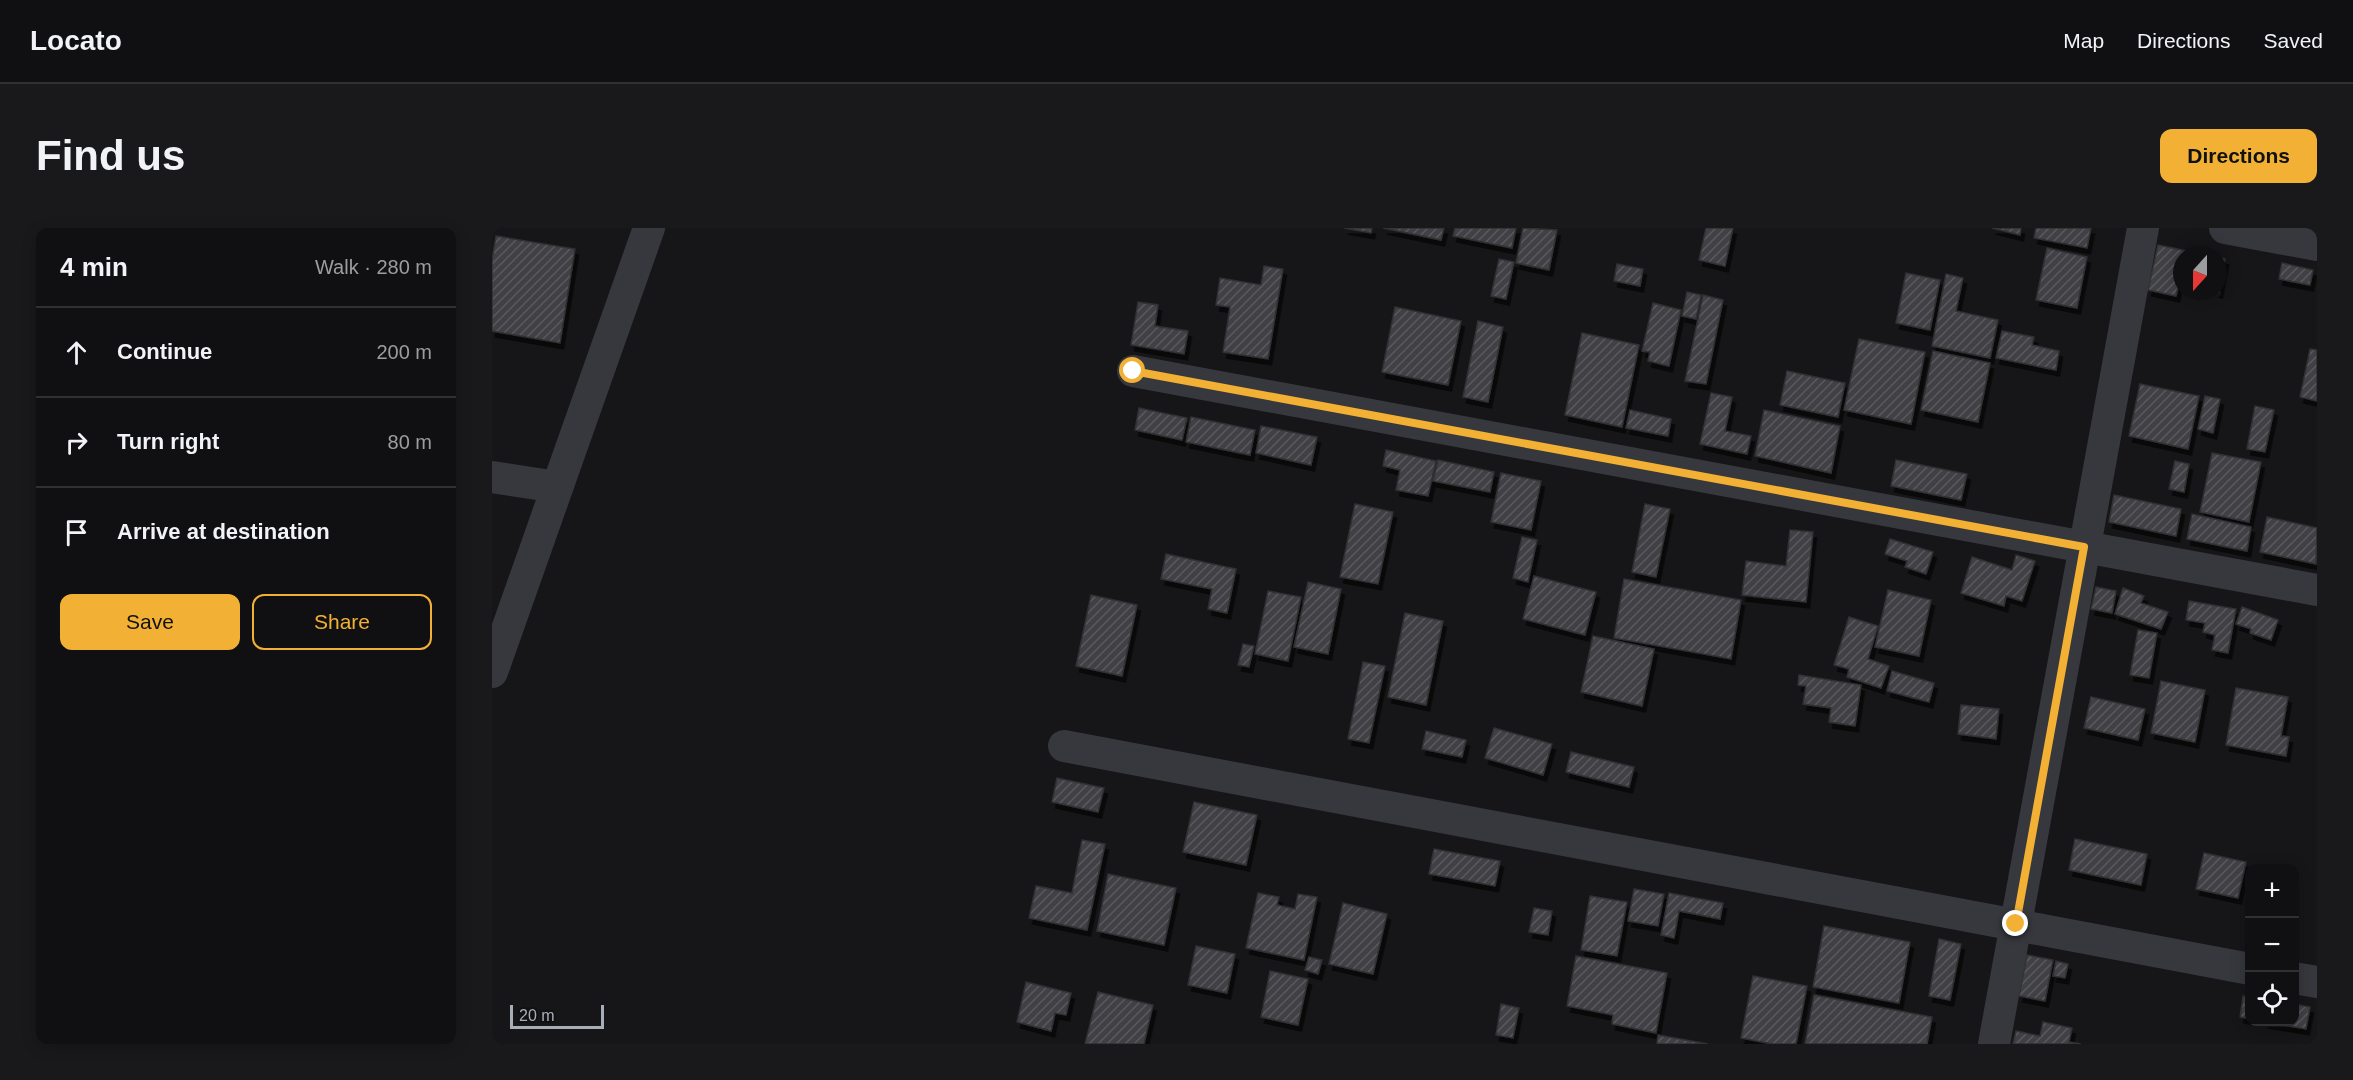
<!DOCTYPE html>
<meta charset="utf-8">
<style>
body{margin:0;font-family:Helvetica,sans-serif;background:#19191b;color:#f1f3f6}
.controls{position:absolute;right:18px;bottom:18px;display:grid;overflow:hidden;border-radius:12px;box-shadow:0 3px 15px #0003}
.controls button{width:54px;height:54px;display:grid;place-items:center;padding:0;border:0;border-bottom:2px solid #303032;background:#101012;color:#f1f3f6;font:30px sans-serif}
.compass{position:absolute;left:1681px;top:18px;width:54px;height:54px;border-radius:50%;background:#101012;box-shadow:0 3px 15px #0003;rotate:201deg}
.scale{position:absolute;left:18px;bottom:15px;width:94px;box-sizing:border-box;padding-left:6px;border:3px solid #a8adb8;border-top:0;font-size:16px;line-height:21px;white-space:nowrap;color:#a8adb8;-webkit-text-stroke:4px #111113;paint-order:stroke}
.stop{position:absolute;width:18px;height:18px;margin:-14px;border:4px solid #f2b134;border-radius:50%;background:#fff}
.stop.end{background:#f2b134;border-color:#fff;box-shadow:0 2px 6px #0008}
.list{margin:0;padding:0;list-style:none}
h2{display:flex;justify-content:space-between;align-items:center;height:78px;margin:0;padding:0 24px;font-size:26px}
h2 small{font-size:20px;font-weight:400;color:#9c9d9f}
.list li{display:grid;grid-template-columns:39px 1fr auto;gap:18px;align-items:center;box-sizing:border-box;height:90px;padding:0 24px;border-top:2px solid #303032}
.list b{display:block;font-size:22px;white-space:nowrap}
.list em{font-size:20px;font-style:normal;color:#9c9d9f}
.actions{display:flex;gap:12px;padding:18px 24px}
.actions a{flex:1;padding:14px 0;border:2px solid #f2b134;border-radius:12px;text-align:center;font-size:21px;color:#f2b134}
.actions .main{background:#f2b134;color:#111}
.icon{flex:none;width:33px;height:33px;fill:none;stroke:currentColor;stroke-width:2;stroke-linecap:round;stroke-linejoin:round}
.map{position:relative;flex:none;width:1825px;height:816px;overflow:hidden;border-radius:12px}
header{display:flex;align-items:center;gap:36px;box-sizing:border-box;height:84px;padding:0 30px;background:#101012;border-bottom:2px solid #303032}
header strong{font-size:28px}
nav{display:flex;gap:33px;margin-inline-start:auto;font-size:21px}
.intro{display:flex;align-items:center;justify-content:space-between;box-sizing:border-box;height:144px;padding:0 36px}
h1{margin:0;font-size:42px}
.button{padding:15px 27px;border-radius:12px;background:#f2b134;color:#111;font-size:21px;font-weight:700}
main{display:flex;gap:36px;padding:0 36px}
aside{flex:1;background:#101012;border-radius:12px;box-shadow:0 3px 15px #0003}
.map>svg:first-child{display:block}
.building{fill:url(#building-hatch);stroke:#303034;stroke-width:1.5;filter:url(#shadow)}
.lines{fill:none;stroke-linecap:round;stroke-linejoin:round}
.minor{stroke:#37383d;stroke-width:32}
.route{stroke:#f2b134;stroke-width:8}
</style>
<header>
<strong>Locato</strong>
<nav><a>Map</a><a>Directions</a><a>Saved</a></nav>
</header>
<div class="intro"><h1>Find us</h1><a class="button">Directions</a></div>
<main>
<aside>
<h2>4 min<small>Walk · 280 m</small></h2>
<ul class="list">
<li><svg class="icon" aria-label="ahead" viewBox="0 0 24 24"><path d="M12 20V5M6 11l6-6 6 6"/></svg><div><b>Continue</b></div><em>200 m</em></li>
<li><svg class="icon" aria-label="right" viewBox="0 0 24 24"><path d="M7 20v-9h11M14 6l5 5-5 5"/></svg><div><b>Turn right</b></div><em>80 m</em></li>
<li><svg class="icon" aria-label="arrive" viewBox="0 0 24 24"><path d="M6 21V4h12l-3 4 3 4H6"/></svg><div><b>Arrive at destination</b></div></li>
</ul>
<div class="actions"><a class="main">Save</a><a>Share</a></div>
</aside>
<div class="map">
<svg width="1825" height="816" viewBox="0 0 1825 816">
<defs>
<pattern id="building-hatch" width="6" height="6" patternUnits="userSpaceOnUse" patternTransform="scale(1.5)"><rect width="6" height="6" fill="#404145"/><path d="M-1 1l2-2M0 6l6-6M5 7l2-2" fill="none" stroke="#595a5e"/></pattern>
<filter id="shadow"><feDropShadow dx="3.5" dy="6" stdDeviation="0" flood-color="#0009"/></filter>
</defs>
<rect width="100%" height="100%" fill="#161618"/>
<!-- building -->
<path class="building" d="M 852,0 L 880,0 L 879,5 Z
M 891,0 L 952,0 L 949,12 Z
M 963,0 L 1024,0 L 1020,20 L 961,8 Z
M 1031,0 L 1065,2 L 1057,42 L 1024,35 Z
M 1214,0 L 1241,0 L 1233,38 L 1207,32 Z
M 1500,0 L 1529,0 L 1528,7 Z
M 1544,0 L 1599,0 L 1595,20 L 1542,10 Z
M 4,8 L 83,21 L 68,115 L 0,103 L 0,32 Z
M 1666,17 L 1715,27 L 1690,27 L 1690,56 L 1687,55 L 1684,68 L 1656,62 Z
M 1555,20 L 1595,29 L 1585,80 L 1544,72 Z
M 1726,29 L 1733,31 L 1727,64 L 1723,63 L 1726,63 Z
M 1007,31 L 1022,34 L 1014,71 L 999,68 Z
M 1790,35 L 1821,42 L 1818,57 L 1787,51 Z
M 1125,36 L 1151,41 L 1148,58 L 1122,53 Z
M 772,38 L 791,41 L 776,131 L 731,124 L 738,79 L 724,77 L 728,50 L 769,57 Z
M 1414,45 L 1448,52 L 1438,102 L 1404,95 Z
M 1454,46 L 1471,50 L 1464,83 L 1506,92 L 1498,130 L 1440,118 Z
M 1195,64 L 1209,67 L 1204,91 L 1190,88 Z
M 1211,67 L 1231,72 L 1214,156 L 1193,153 Z
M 646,74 L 666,77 L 663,98 L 696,103 L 692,126 L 639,117 Z
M 1161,75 L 1189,82 L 1177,138 L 1156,133 L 1158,124 L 1150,123 Z
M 903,79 L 969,93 L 956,157 L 890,144 Z
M 986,93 L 1011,99 L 996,174 L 971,169 Z
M 1510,103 L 1542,109 L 1540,117 L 1567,123 L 1564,142 L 1504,130 Z
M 1090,105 L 1147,117 L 1130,199 L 1073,187 Z
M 1367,111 L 1433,124 L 1419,196 L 1352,182 Z
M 1818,121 L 1825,122 L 1825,173 L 1808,169 Z
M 1441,123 L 1498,135 L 1486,194 L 1429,182 Z
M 1295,143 L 1353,155 L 1346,189 L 1288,177 Z
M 1648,156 L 1707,168 L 1696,221 L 1637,208 Z
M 1219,165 L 1240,169 L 1233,203 L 1259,208 L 1255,226 L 1208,216 Z
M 1713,168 L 1728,171 L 1721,205 L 1706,201 Z
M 1763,178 L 1782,182 L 1773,224 L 1755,221 Z
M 647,180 L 695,190 L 690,212 L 643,202 Z
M 1138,182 L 1179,191 L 1176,208 L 1134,200 Z
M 1272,182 L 1348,198 L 1339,245 L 1263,228 Z
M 699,189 L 763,202 L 758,227 L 694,214 Z
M 769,198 L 825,209 L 819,237 L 764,225 Z
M 894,222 L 944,233 L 936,268 L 904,262 L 908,242 L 891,238 Z
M 1720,225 L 1769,234 L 1757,294 L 1708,284 Z
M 946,232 L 1002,244 L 998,264 L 941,253 Z
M 1404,232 L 1475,246 L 1469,272 L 1399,258 Z
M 1683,233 L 1697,236 L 1692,264 L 1677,261 Z
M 1009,245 L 1049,253 L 1039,302 L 999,294 Z
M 1622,267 L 1689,281 L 1684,308 L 1617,294 Z
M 863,276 L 901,284 L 886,356 L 848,349 Z
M 1153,276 L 1178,281 L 1164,349 L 1140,344 Z
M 1700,286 L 1759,299 L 1755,323 L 1695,311 Z
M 1775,289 L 1825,300 L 1824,336 L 1768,324 Z
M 1298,302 L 1321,304 L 1314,374 L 1250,367 L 1254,333 L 1294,338 Z
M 1030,309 L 1045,312 L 1036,354 L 1021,350 Z
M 1398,311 L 1441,324 L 1434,346 L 1413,339 L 1415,333 L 1393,326 Z
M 674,326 L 744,341 L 735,385 L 716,381 L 720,361 L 669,351 Z
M 1524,327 L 1543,333 L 1530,373 L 1514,368 L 1512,378 L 1469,365 L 1480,329 L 1520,342 Z
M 1042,348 L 1104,364 L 1093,407 L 1031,391 Z
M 1132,351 L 1249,372 L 1239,431 L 1122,410 Z
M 816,354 L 849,361 L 836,426 L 802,419 Z
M 1604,359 L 1624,363 L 1620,385 L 1599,381 Z
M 1631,360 L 1652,368 L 1649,375 L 1676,384 L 1669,401 L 1623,386 Z
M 1396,362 L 1439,372 L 1427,428 L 1383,419 Z
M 776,363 L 809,369 L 796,433 L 763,426 Z
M 599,367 L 645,377 L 630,448 L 584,438 Z
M 1697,373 L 1744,381 L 1736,425 L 1720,422 L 1723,407 L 1711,404 L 1713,395 L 1694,392 Z
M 1750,379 L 1786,392 L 1779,412 L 1758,405 L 1759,401 L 1744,396 Z
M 913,385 L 951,393 L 934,477 L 896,469 Z
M 1357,389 L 1386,398 L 1376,431 L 1397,438 L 1389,460 L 1355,449 L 1357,441 L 1342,437 Z
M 1646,402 L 1665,405 L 1657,450 L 1638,447 Z
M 1101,408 L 1162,421 L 1150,478 L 1089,464 Z
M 751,416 L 762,418 L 757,439 L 746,437 Z
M 871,434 L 893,438 L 877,515 L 856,511 Z
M 1400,443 L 1442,455 L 1437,474 L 1395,463 Z
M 1307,447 L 1369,457 L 1363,498 L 1337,494 L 1339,480 L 1311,476 L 1314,458 L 1306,457 Z
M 1669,453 L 1713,462 L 1703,514 L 1659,505 Z
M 1744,460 L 1796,469 L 1789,508 L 1797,509 L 1794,528 L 1734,517 Z
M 1599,469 L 1653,481 L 1646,512 L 1592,500 Z
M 1469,477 L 1507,481 L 1504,511 L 1466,506 Z
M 1002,500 L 1060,516 L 1051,547 L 993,530 Z
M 934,503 L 974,512 L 970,529 L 930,521 Z
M 1079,524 L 1142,539 L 1137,559 L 1074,544 Z
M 565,550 L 612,560 L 606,584 L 560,574 Z
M 702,574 L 765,587 L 754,637 L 691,624 Z
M 1583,611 L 1655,626 L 1649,657 L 1577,642 Z
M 590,612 L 613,616 L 595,702 L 537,690 L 544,658 L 580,665 Z
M 942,621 L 1008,633 L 1003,658 L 937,646 Z
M 1712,625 L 1754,634 L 1746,670 L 1704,661 Z
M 616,646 L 684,660 L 672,717 L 605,703 Z
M 1142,661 L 1172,666 L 1166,698 L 1136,693 Z
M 766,665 L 787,669 L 785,677 L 803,681 L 806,666 L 825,669 L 812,732 L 754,720 Z
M 1177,665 L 1231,675 L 1228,691 L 1187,683 L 1182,710 L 1169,707 Z
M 1098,668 L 1135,674 L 1125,728 L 1089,722 Z
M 851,675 L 895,686 L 881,746 L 837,736 Z
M 1042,680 L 1060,683 L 1056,707 L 1037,704 Z
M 1332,698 L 1418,714 L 1407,775 L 1321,759 Z
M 1447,711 L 1469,716 L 1458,772 L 1437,768 Z
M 704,718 L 743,726 L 735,765 L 696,757 Z
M 1535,727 L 1561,732 L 1553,773 L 1527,768 Z
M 1084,728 L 1175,745 L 1164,805 L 1120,796 L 1121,787 L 1075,778 Z
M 817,729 L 830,732 L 826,746 L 813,742 Z
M 1564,733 L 1576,736 L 1573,750 L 1561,748 Z
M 778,743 L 816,751 L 806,797 L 769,789 Z
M 1261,748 L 1315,758 L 1304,816 L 1280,816 L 1249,810 Z
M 534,754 L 579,765 L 574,787 L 563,785 L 559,803 L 525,794 Z
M 606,764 L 661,777 L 652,816 L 593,816 Z
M 1322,767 L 1440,789 L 1435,816 L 1313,816 Z
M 1751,768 L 1758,769 L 1758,791 L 1748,789 Z
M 1009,776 L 1027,780 L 1021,810 L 1004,807 Z
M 1802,776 L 1818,779 L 1814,801 L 1772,794 L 1802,794 Z
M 1551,794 L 1580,800 L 1577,814 L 1589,816 L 1521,816 L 1524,803 L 1548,808 Z
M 1166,807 L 1216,816 L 1165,816 Z"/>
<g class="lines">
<!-- minor -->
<path class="minor" d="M 1733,0 L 1825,17
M 641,143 L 1825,362
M 0,249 L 65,259
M 0,444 L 157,0
M 572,518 L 1758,741
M 1802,750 L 1825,754
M 1502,816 L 1651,0"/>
</g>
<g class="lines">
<!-- route -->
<path class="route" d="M 641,143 L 1592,319 L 1524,696"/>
</g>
</svg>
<div class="controls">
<button>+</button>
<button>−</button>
<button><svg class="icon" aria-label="locate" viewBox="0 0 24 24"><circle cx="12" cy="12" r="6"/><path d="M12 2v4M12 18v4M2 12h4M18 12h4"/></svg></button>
</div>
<svg class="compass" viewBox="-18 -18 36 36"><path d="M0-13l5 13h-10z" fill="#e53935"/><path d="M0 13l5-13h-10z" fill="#9c9d9f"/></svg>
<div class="scale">20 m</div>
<div class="stop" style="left:641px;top:143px"></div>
<div class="stop end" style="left:1524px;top:696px"></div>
</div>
</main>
